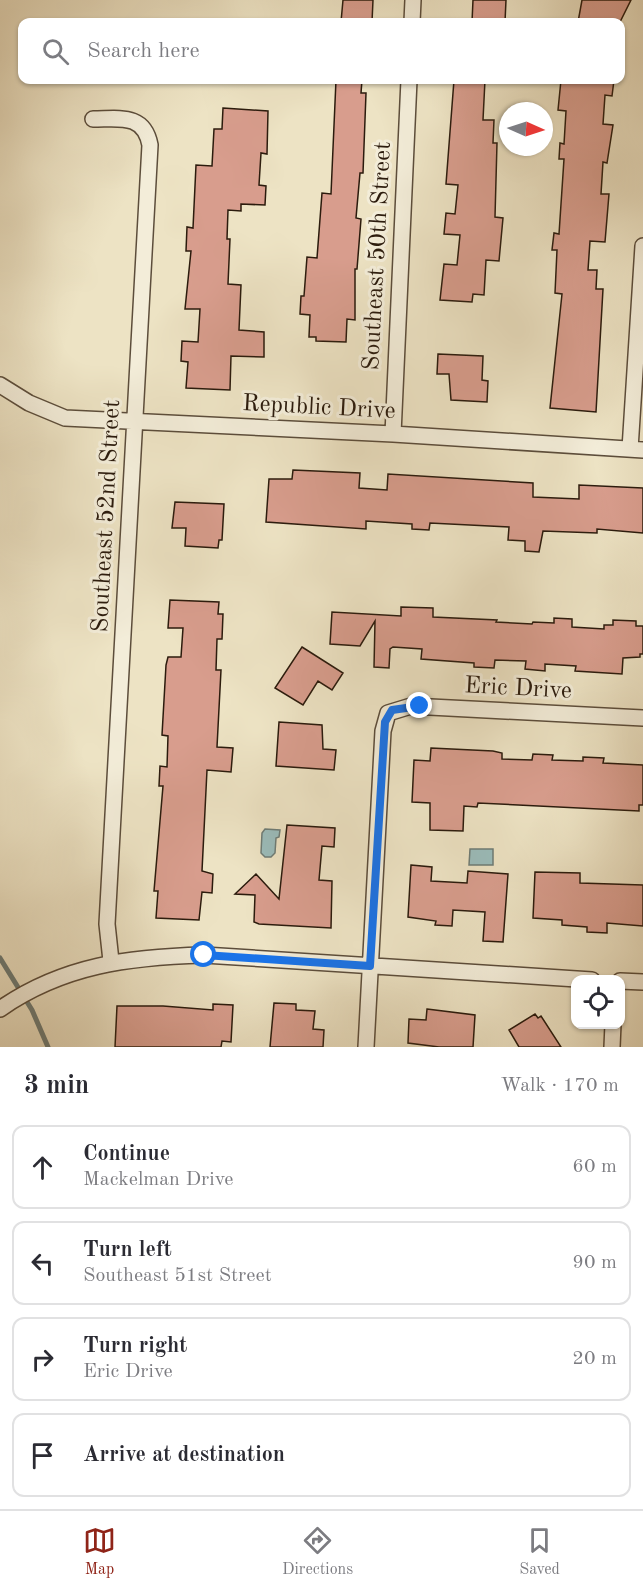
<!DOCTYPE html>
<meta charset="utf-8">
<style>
body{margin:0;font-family:"Old Standard TT",serif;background:#f7f7f7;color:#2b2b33}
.controls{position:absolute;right:18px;bottom:18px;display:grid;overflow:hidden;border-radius:12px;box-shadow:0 2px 4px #0004}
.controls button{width:54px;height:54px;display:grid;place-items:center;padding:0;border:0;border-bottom:2px solid #e1e1e2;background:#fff;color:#2b2b33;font:30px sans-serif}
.compass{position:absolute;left:499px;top:102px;width:54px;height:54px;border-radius:50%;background:#fff;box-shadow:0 2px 4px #0004;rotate:93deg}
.stop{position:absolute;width:18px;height:18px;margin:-14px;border:4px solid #1a73e8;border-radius:50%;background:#fff}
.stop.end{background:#1a73e8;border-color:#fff;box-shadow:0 2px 6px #0008}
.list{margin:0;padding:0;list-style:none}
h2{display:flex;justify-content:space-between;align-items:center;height:78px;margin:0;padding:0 24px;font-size:26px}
h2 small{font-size:20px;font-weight:400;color:#7c7c81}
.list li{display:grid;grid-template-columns:39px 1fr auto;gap:18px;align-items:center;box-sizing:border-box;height:84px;margin:0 12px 12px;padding:0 12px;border:2px solid #e1e1e2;border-radius:12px}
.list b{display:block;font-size:22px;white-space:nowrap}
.list p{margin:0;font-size:20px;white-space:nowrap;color:#7c7c81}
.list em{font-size:20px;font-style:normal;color:#7c7c81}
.icon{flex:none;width:33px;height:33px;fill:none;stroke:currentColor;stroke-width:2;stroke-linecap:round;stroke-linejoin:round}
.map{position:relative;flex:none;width:643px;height:1047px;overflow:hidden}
.search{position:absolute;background:#fff;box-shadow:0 2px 4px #0004;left:18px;right:18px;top:18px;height:66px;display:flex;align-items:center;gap:15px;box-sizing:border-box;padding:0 21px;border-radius:12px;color:#7c7c81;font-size:22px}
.sheet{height:462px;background:#fff}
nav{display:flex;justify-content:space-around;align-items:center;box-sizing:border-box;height:84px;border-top:2px solid #e1e1e2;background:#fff;font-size:16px;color:#7c7c81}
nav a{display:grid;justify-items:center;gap:3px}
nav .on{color:#8f2418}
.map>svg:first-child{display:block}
.water{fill:#9bbdbc;stroke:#6e7c76;stroke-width:1.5}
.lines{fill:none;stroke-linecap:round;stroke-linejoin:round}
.stream{stroke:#6e7c76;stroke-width:5}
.building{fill:#d89d8d;stroke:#2b1b0d;stroke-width:1.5}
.minor-casing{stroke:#5c4d3b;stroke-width:18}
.minor{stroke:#f3edd9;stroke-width:15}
.route{stroke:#1a73e8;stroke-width:8}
.labels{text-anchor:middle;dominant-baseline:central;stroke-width:6;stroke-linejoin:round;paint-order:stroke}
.street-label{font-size:24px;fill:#2b1b0d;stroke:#f3edd9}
</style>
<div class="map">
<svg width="643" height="1047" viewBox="0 0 643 1047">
<rect width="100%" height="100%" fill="#ede3c4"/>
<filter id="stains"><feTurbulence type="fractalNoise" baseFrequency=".00333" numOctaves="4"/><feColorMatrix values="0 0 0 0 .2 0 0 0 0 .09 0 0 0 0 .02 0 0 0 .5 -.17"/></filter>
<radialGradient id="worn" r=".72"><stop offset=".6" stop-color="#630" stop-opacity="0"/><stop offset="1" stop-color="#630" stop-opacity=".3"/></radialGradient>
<!-- water -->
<path class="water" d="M 265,829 L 280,830 L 279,837 L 276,838 L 275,853 L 271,857 L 265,857 L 261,853 L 262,833 Z
M 470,849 L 493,849 L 493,865 L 469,865 Z"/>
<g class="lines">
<!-- stream -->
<path class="stream" d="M 0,958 L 32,1010 L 48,1047"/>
</g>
<!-- building -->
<path class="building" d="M 343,0 L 373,0 L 372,22 L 341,22 Z
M 473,0 L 506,0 L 505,22 L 472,22 Z
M 582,0 L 631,0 L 620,22 L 578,22 Z
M 336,80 L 362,80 L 361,93 L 366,93 L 363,173 L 360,173 L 356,218 L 361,219 L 357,269 L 355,269 L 355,320 L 347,319 L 346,342 L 316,341 L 316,337 L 309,337 L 310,315 L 300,314 L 301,296 L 304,296 L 307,257 L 317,258 L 322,193 L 331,194 Z
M 454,80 L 485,80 L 483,120 L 494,120 L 493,143 L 497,143 L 495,217 L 503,218 L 499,261 L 486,260 L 484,295 L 473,294 L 472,302 L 440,300 L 444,264 L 457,265 L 460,235 L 444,234 L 446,213 L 455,214 L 458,185 L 446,184 Z
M 561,80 L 614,80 L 612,96 L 605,95 L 603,124 L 613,125 L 607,163 L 603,162 L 601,194 L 609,194 L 605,242 L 590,241 L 588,270 L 597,270 L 596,289 L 603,289 L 596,412 L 550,408 L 562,294 L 555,293 L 557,250 L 552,250 L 554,233 L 559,234 L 564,159 L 559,159 L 560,143 L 564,144 L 566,111 L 558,110 Z
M 223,108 L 268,111 L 267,154 L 261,153 L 259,185 L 266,186 L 265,205 L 241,204 L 241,211 L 228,210 L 227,239 L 230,239 L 228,284 L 241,285 L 239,330 L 264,332 L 264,357 L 231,356 L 230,390 L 186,388 L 188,362 L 181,361 L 182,341 L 198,342 L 200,309 L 185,309 L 191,251 L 186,251 L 187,227 L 193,228 L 196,165 L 212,166 L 214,129 L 222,129 Z
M 438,354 L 483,356 L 482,380 L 488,381 L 487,402 L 451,400 L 449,374 L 437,374 Z
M 293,470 L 360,473 L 359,488 L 387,490 L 388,474 L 533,483 L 533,497 L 579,499 L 579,485 L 643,488 L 643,533 L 597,529 L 597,533 L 543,531 L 539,552 L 525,551 L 525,541 L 508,540 L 509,527 L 430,523 L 429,530 L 412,529 L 412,524 L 366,521 L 366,529 L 266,522 L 269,479 L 292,479 Z
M 175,502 L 224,504 L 222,540 L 219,540 L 218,548 L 185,546 L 186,528 L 172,528 Z
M 170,600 L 219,602 L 218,614 L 223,614 L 222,639 L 217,639 L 216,670 L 221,670 L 217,747 L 233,748 L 231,772 L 207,770 L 202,871 L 213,874 L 212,893 L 202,892 L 199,920 L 156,918 L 158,891 L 154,891 L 163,786 L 159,786 L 160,766 L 167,767 L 168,736 L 162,735 L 166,665 L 168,657 L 181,657 L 183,628 L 168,628 Z
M 401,607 L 433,608 L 433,617 L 497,620 L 496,622 L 532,624 L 533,622 L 554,623 L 554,618 L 572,619 L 572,627 L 604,629 L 604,625 L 613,625 L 613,620 L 636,621 L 636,626 L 643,626 L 643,654 L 640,654 L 640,657 L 623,658 L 622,674 L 575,671 L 576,666 L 545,664 L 545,671 L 525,669 L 526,661 L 495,660 L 494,668 L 474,667 L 474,663 L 421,659 L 422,649 L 393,647 L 390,649 L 389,668 L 374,667 L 375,621 L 360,646 L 330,644 L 332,612 L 401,616 Z
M 302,647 L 343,673 L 332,690 L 318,681 L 303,705 L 275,688 Z
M 279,722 L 322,725 L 323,749 L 336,750 L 334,770 L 276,766 Z
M 431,748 L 493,751 L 502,753 L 502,759 L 532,760 L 533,754 L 553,755 L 552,760 L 583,761 L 583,757 L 604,758 L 603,763 L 643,765 L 643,805 L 639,805 L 639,811 L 478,803 L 477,807 L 464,806 L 463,831 L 430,830 L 430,803 L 412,802 L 414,760 L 430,761 Z
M 287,825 L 335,828 L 334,847 L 322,846 L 319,880 L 332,881 L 331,928 L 259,924 L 254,922 L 255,895 L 235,894 L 256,874 L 279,899 Z
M 411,865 L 432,867 L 431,881 L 467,883 L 468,871 L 508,874 L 503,942 L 483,941 L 485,912 L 453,910 L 452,926 L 435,925 L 436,921 L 408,917 Z
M 535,872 L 580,873 L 580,883 L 643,885 L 643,926 L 607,923 L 607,933 L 587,932 L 587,927 L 562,925 L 562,920 L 533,918 Z
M 274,1003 L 296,1004 L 296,1010 L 315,1011 L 313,1029 L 324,1030 L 323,1047 L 270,1047 Z
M 213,1004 L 233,1005 L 231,1042 L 222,1041 L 221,1047 L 115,1047 L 117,1006 L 163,1006 L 213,1010 Z
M 427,1009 L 475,1015 L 473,1047 L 439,1047 L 408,1043 L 409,1019 L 426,1020 Z
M 535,1014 L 538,1018 L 541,1016 L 561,1047 L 519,1047 L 509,1030 Z"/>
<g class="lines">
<defs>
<path id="minor" d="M 412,22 L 413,0
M 93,119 C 119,119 144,113 150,145 L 107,924 L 111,961
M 0,385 L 29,403 L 65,418 L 393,434 L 643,450
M 393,434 L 409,80
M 630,449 L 643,246
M 620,981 L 643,982
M 0,1009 C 63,965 130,957 204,955 L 592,980
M 366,1047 L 383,731 L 388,713 L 411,706 L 643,718
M 612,1047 L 613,1024"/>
</defs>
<!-- minor casing -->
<use href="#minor" class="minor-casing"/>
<!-- minor -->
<use href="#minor" class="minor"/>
</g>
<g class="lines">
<!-- route -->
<path class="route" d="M 204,955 L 370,966 L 385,722 L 392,710 L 420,706"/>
</g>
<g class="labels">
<!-- street labels -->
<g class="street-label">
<text transform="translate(378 256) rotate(-87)">Southeast 50th Street</text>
<text transform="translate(319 408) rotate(3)">Republic Drive</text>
<text transform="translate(107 516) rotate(-87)">Southeast 52nd Street</text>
<text transform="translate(518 689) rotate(3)">Eric Drive</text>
</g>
</g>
<rect width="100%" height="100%" filter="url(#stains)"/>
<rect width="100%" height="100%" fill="url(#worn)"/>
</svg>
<div class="controls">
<button><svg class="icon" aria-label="locate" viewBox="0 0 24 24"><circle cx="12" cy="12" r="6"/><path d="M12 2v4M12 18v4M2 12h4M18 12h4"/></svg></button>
</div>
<svg class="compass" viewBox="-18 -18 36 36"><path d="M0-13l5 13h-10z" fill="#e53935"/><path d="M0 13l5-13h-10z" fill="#7c7c81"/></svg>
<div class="stop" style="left:204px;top:955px"></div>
<div class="stop end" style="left:420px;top:706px"></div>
<div class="search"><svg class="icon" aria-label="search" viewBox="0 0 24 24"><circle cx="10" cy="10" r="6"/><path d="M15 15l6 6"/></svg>Search here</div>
</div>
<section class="sheet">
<h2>3 min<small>Walk · 170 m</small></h2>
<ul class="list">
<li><svg class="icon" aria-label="ahead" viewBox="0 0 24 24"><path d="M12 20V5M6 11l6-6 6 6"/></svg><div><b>Continue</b><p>Mackelman Drive</p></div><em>60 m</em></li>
<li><svg class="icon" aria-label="left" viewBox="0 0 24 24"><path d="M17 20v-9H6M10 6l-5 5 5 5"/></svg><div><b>Turn left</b><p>Southeast 51st Street</p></div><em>90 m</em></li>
<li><svg class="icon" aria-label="right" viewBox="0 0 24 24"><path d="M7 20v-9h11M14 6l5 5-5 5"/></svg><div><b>Turn right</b><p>Eric Drive</p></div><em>20 m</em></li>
<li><svg class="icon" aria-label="arrive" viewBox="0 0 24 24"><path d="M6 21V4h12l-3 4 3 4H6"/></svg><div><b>Arrive at destination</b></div></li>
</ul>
</section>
<nav>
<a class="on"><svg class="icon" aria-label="map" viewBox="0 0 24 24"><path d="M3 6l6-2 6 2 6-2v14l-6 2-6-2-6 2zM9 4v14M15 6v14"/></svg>Map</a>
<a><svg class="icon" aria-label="directions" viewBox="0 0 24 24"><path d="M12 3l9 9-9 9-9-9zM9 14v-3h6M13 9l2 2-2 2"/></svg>Directions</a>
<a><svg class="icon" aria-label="saved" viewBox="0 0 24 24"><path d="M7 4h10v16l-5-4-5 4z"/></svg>Saved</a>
</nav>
